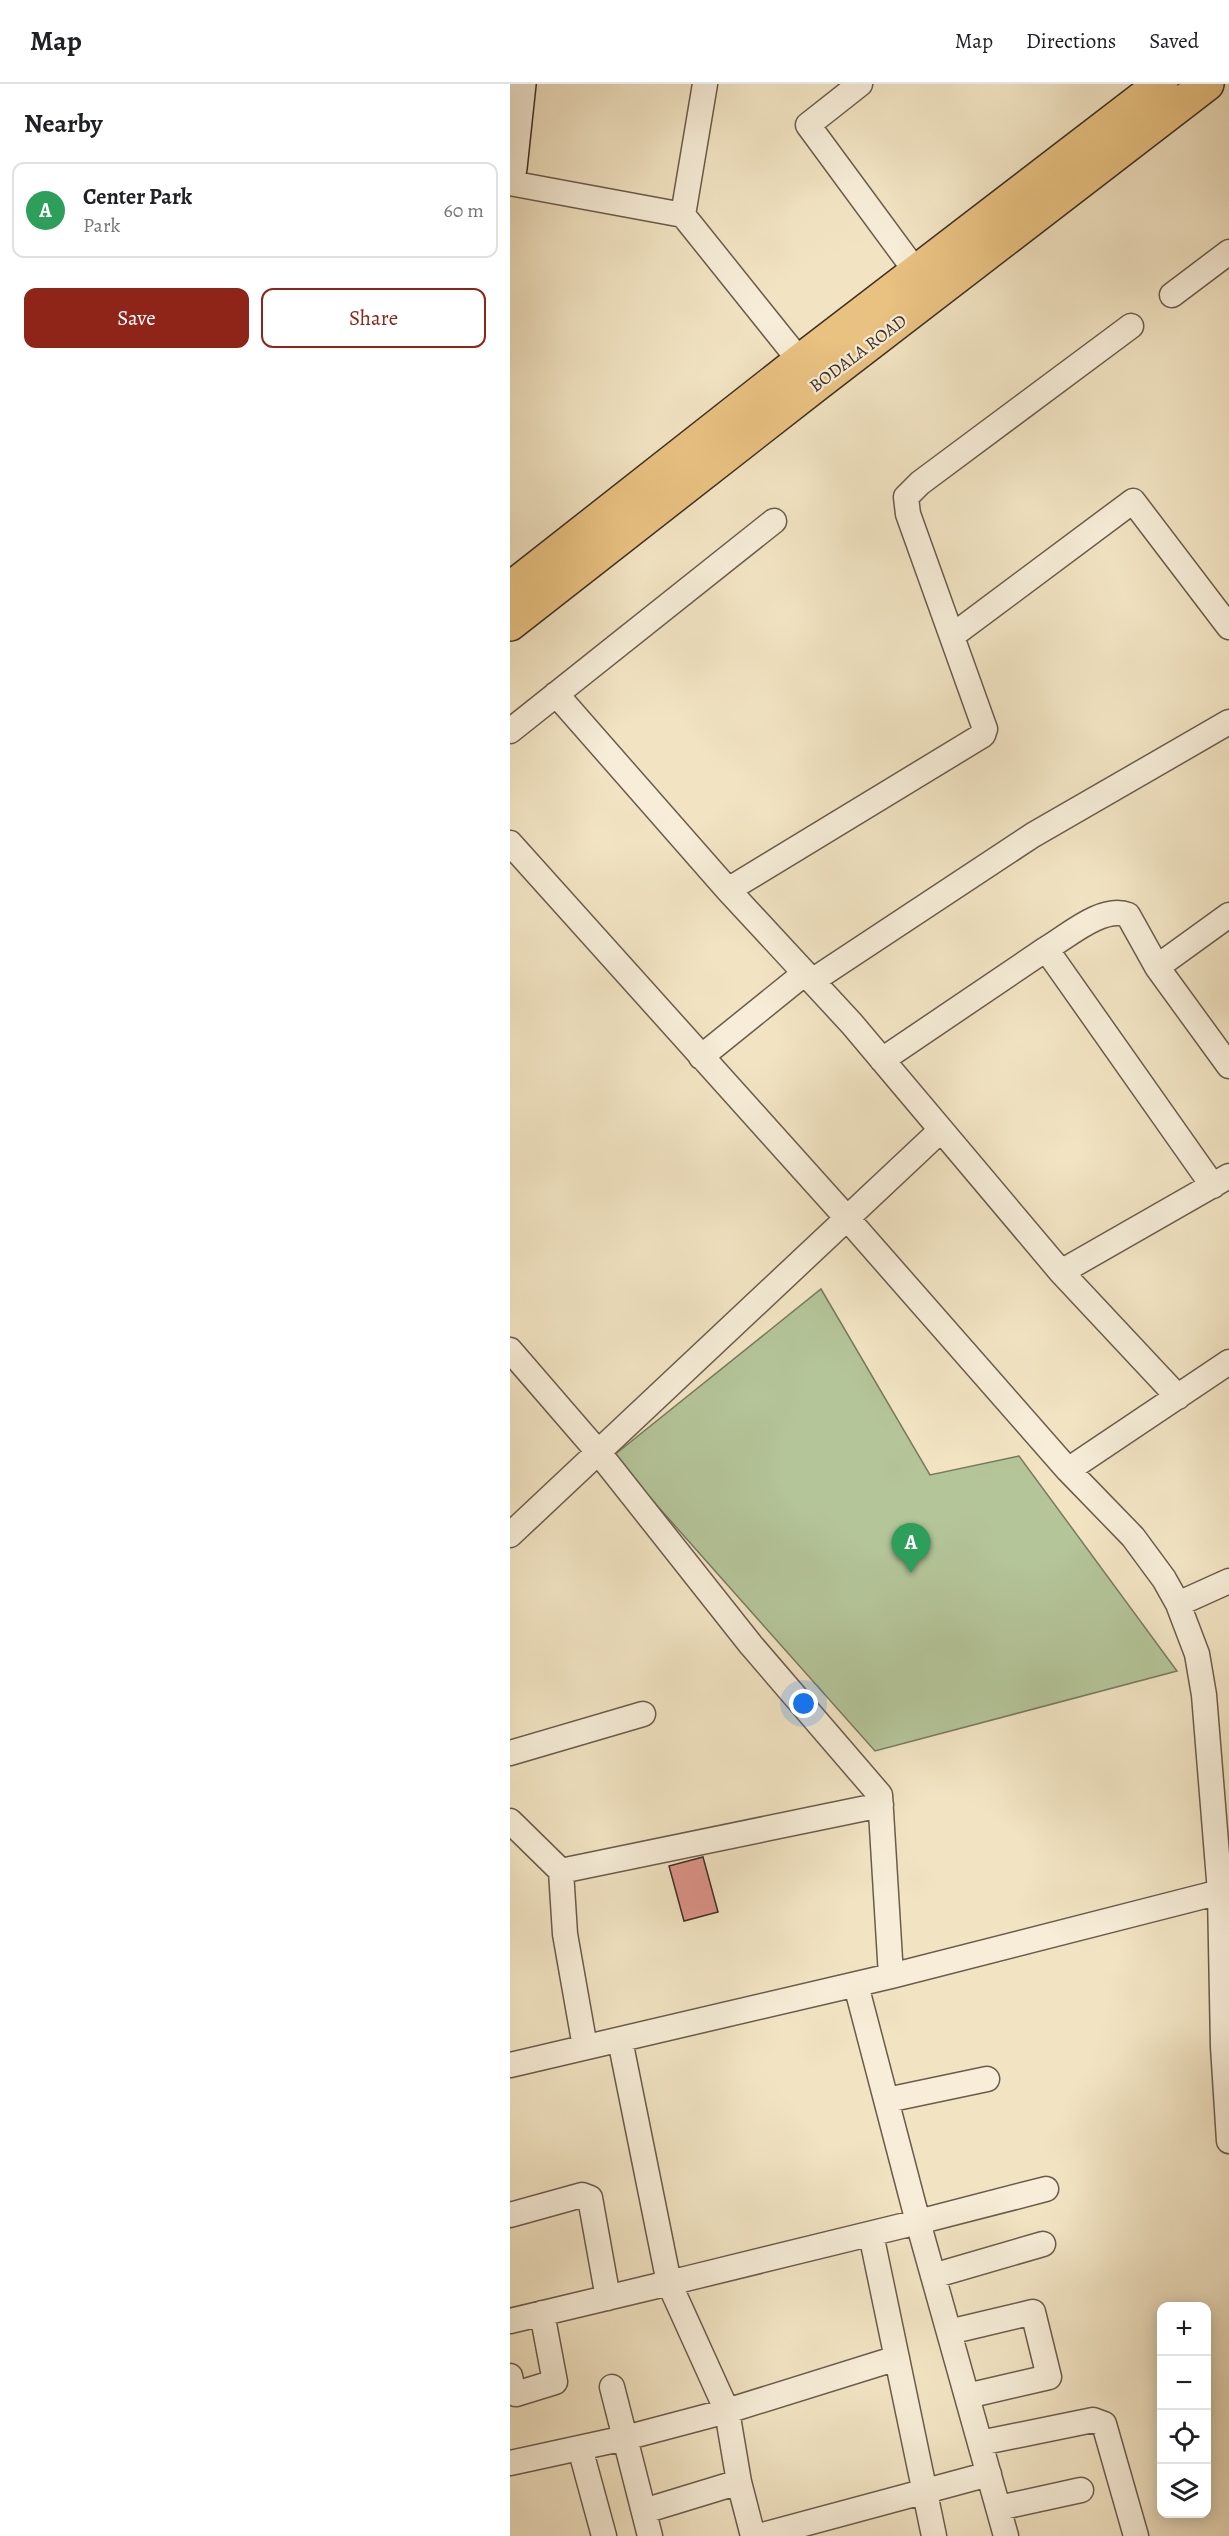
<!DOCTYPE html>
<meta charset="utf-8">
<style>
body{margin:0;font-family:Alegreya,serif;background:#f2f2f2;color:#202124}
.controls{position:absolute;right:18px;bottom:18px;display:grid;overflow:hidden;border-radius:12px;box-shadow:0 3px 15px #0003}
.controls button{width:54px;height:54px;display:grid;place-items:center;padding:0;border:0;border-bottom:2px solid #e0e0e0;background:#fff;color:#202124;font:30px sans-serif}
.you{position:absolute;left:294px;top:1620px;width:21px;height:21px;margin:-15px;border:4px solid #fff;border-radius:50%;background:#1a73e8;box-shadow:0 0 0 9px #1a73e833}
.badge{display:grid;place-items:center;width:39px;height:39px;border-radius:50%;background:#8f2418;color:#fff;font-size:20px;font-weight:700}
.pin{position:absolute;translate:-50% -50px;filter:drop-shadow(0 2px 3px #0008)}
.pin::after{content:'';position:absolute;top:32px;width:21px;height:18px;background:inherit;clip-path:polygon(0 0,100% 0,50% 100%)}
.list{margin:0;padding:0;list-style:none}
h2{display:flex;justify-content:space-between;align-items:center;height:78px;margin:0;padding:0 24px;font-size:26px}
h2 small{font-size:20px;font-weight:400;color:#757577}
.list li{display:grid;grid-template-columns:39px 1fr auto;gap:18px;align-items:center;box-sizing:border-box;height:96px;margin:0 12px 12px;padding:0 12px;border:2px solid #e0e0e0;border-radius:12px}
.list b{display:block;font-size:22px;white-space:nowrap}
.list p{margin:0;font-size:20px;white-space:nowrap;color:#757577}
.list em{font-size:20px;font-style:normal;color:#757577}
.actions{display:flex;gap:12px;padding:18px 24px}
.actions a{flex:1;padding:14px 0;border:2px solid #8f2418;border-radius:12px;text-align:center;font-size:21px;color:#8f2418}
.actions .main{background:#8f2418;color:#fff}
.icon{flex:none;width:33px;height:33px;fill:none;stroke:currentColor;stroke-width:2;stroke-linecap:round;stroke-linejoin:round}
.map{position:relative;flex:none;width:719px;height:2452px;overflow:hidden}
header{display:flex;align-items:center;gap:36px;box-sizing:border-box;height:84px;padding:0 30px;background:#fff;border-bottom:2px solid #e0e0e0}
header strong{font-size:28px}
nav{display:flex;gap:33px;margin-inline-start:auto;font-size:21px}
main{display:flex}
aside{flex:1;background:#fff}
.map>svg:first-child{display:block}
.green{fill:#b4c599;stroke:#787a5f;stroke-width:1.5}
.building{fill:#dd9389;stroke:#3c2f25;stroke-width:1.5}
.lines{fill:none;stroke-linecap:round;stroke-linejoin:round}
.street-casing{stroke:#6a5c4c;stroke-width:27}
.secondary-casing{stroke:#3c2f25;stroke-width:36}
.primary-casing{stroke:#3c2f25;stroke-width:36}
.street{stroke:#f7edd8;stroke-width:24}
.secondary{stroke:#f7edd8;stroke-width:33}
.primary{stroke:#e9c282;stroke-width:33}
.labels{text-anchor:middle;dominant-baseline:central;stroke-width:4.5;stroke-linejoin:round;paint-order:stroke}
.street-label{font-size:18px;fill:#3c2f25;stroke:#f7edd8}
</style>
<header>
<strong>Map</strong>
<nav><a>Map</a><a>Directions</a><a>Saved</a></nav>
</header>
<main>
<aside>
<h2>Nearby<small></small></h2>
<ul class="list">
<li><span class="badge" style="background:#2e9e5b">A</span><div><b>Center Park</b><p>Park</p></div><em>60 m</em></li>
</ul>
<div class="actions"><a class="main">Save</a><a>Share</a></div>
</aside>
<div class="map">
<svg width="719" height="2452" viewBox="0 0 719 2452">
<rect width="100%" height="100%" fill="#f2e4c3"/>
<filter id="stains"><feTurbulence type="fractalNoise" baseFrequency=".00333" numOctaves="4"/><feColorMatrix values="0 0 0 0 .2 0 0 0 0 .09 0 0 0 0 .02 0 0 0 .5 -.17"/></filter>
<radialGradient id="worn" r=".72"><stop offset=".6" stop-color="#630" stop-opacity="0"/><stop offset="1" stop-color="#630" stop-opacity=".3"/></radialGradient>
<!-- green -->
<path class="green" d="M 311,1205 L 420,1391 L 509,1372 L 667,1587 L 365,1667 L 103,1372 Z"/>
<!-- building -->
<path class="building" d="M 193,1773 L 208,1828 L 174,1837 L 159,1782 Z"/>
<g class="lines">
<defs>
<path id="street" d="M 195,0 L 173,131 L 290,277
M 350,0 L 298,41 L 407,189
M 0,99 L 173,131
M 662,211 L 719,168
M 442,552 L 623,417 L 719,543
M 46,610 L 218,806 L 473,651 L 475,645 L 398,430 L 396,413 L 410,399 L 621,242
M 0,647 L 264,437
M 0,759 L 336,1133 L 558,1386 L 623,1453 L 654,1495 L 668,1520 L 687,1570 L 694,1611 L 710,1808 L 713,1963 L 719,2057
M 218,806 L 342,940 L 551,1188 L 668,1313
M 719,831 L 647,883 L 719,982
M 536,865 C 558,852 593,821 618,831 L 647,883
M 302,897 L 523,751 L 719,638
M 191,973 L 295,889
M 372,976 L 536,865 L 703,1102
M 551,1188 L 719,1092
M 0,1266 L 89,1369 L 241,1561 L 370,1711 L 381,1892
M 558,1386 L 719,1278
M 0,1451 L 431,1046
M 668,1520 L 719,1497
M 0,1669 L 133,1630
M 0,1737 L 51,1787 L 55,1850 L 75,1963
M 51,1787 L 371,1721
M 0,1981 L 381,1892 L 710,1808
M 377,2016 L 477,1995
M 0,2131 L 72,2111 L 80,2114 L 98,2214
M 361,2150 L 424,2452
M 423,2192 L 533,2160
M 0,2237 L 159,2199 L 110,1956
M 439,2248 L 523,2228 L 539,2293 L 457,2312
M 0,2292 L 3,2307 L 6,2310 L 45,2298 L 32,2229
M 102,2303 L 140,2452
M 470,2359 L 583,2336 L 594,2340 L 626,2452
M 70,2364 L 94,2452
M 0,2379 L 115,2354 L 217,2327 L 387,2274
M 489,2424 L 571,2406
M 134,2427 L 229,2398
M 243,2452 L 229,2398 L 217,2327 L 159,2199 L 408,2138 L 346,1901
M 249,2452 L 479,2390
M 496,2452 L 408,2138 L 536,2105"/>
<path id="secondary" d="M 0,84 L 9,0"/>
<path id="primary" d="M 0,505 L 290,277 L 651,0
M 0,540 L 307,300 L 697,0"/>
</defs>
<!-- street casing -->
<use href="#street" class="street-casing"/>
<!-- secondary casing -->
<use href="#secondary" class="secondary-casing"/>
<!-- primary casing -->
<use href="#primary" class="primary-casing"/>
<!-- street -->
<use href="#street" class="street"/>
<!-- secondary -->
<use href="#secondary" class="secondary"/>
<!-- primary -->
<use href="#primary" class="primary"/>
</g>
<g class="labels">
<!-- street labels -->
<g class="street-label">
<text transform="translate(348 269) rotate(-37)">BODALA ROAD</text>
</g>
</g>
<rect width="100%" height="100%" filter="url(#stains)"/>
<rect width="100%" height="100%" fill="url(#worn)"/>
</svg>
<div class="controls">
<button>+</button>
<button>−</button>
<button><svg class="icon" aria-label="locate" viewBox="0 0 24 24"><circle cx="12" cy="12" r="6"/><path d="M12 2v4M12 18v4M2 12h4M18 12h4"/></svg></button>
<button><svg class="icon" aria-label="layers" viewBox="0 0 24 24"><path d="M12 4l9 5-9 5-9-5zM3 14l9 5 9-5"/></svg></button>
</div>
<div class="you"></div>
<div class="pin badge" style="left:401px;top:1489px;background:#2e9e5b">A</div>
</div>
</main>
